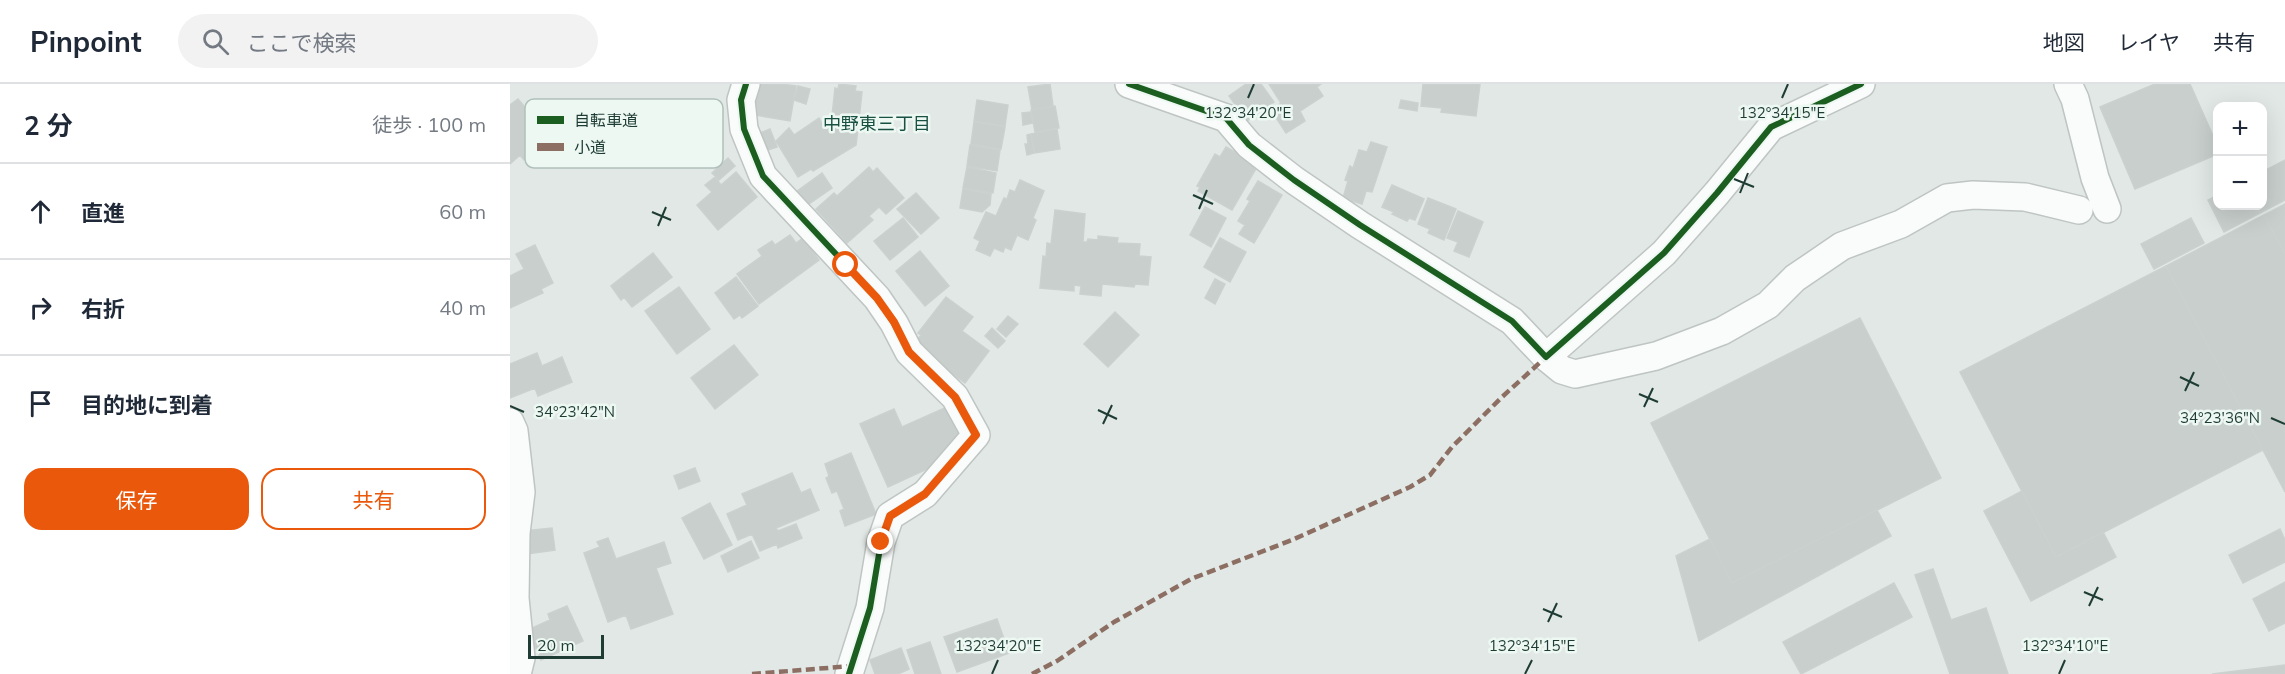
<!DOCTYPE html>
<html lang="ja">
<meta charset="utf-8">
<style>
body{margin:0;font-family:Mulish,"Noto Sans JP",sans-serif;background:#f2f2f3;color:#1f2937}
.controls{position:absolute;right:18px;top:18px;display:grid;overflow:hidden;border-radius:12px;box-shadow:0 6px 24px #0002}
.controls button{width:54px;height:54px;display:grid;place-items:center;padding:0;border:0;border-bottom:2px solid #e0e1e3;background:#fff;color:#1f2937;font:30px sans-serif}
.scale{position:absolute;left:18px;bottom:15px;width:76px;box-sizing:border-box;padding-left:6px;border:3px solid #1e3c34;border-top:0;font-size:16px;line-height:21px;white-space:nowrap;color:#1e3c34;-webkit-text-stroke:4px #eef8f3;paint-order:stroke}
.stop{position:absolute;width:18px;height:18px;margin:-14px;border:4px solid #ea580c;border-radius:50%;background:#fff}
.stop.end{background:#ea580c;border-color:#fff;box-shadow:0 2px 6px #0008}
.list{margin:0;padding:0;list-style:none}
h2{display:flex;justify-content:space-between;align-items:center;height:78px;margin:0;padding:0 24px;font-size:26px}
h2 small{font-size:20px;font-weight:400;color:#747a83}
.list li{display:grid;grid-template-columns:39px 1fr auto;gap:18px;align-items:center;box-sizing:border-box;height:96px;padding:0 24px;border-top:2px solid #e0e1e3}
.list b{display:block;font-size:22px;white-space:nowrap}
.list em{font-size:20px;font-style:normal;color:#747a83}
.actions{display:flex;gap:12px;padding:18px 24px}
.actions a{flex:1;padding:14px 0;border:2px solid #ea580c;border-radius:18px;text-align:center;font-size:21px;color:#ea580c}
.actions .main{background:#ea580c;color:#fff}
.icon{flex:none;width:33px;height:33px;fill:none;stroke:currentColor;stroke-width:2;stroke-linecap:round;stroke-linejoin:round}
.map{position:relative;flex:none;width:1775px;height:590px;overflow:hidden}
header{display:flex;align-items:center;gap:36px;box-sizing:border-box;height:84px;padding:0 30px;background:#fff;border-bottom:2px solid #e0e1e3}
header strong{font-size:28px}
nav{display:flex;gap:33px;margin-inline-start:auto;font-size:21px}
.search{width:420px;height:54px;background:#f2f2f3;display:flex;align-items:center;gap:15px;box-sizing:border-box;padding:0 21px;border-radius:33px;color:#747a83;font-size:22px}
main{display:flex}
aside{flex:1;background:#fff}
.map>svg:first-child{display:block}
.building{fill:#c8cfcc;stroke:#cad1ce;stroke-width:1.5}
.lines{fill:none;stroke-linecap:round;stroke-linejoin:round}
.minor-casing{stroke:#bec5c2;stroke-width:30}
.minor{stroke:#fafcfb;stroke-width:27}
.quiet{stroke:#8d6e63;stroke-width:4.5;stroke-dasharray:9 4.5;stroke-linecap:butt}
.cycleway-casing{stroke:#eef8f3;stroke-width:10}
.cycleway{stroke:#1b5e20;stroke-width:6}
.route{stroke:#ea580c;stroke-width:8}
.ticks{fill:none;stroke:#1e3c34;stroke-width:2}
.labels{text-anchor:middle;dominant-baseline:central;stroke-width:5;stroke-linejoin:round;paint-order:stroke}
.neighbourhood-label{font-size:18px;fill:#185041;stroke:#eef8f3}
.key{fill:#eef8f3;stroke:#b0c0ba;stroke-width:1.5}
.key-label{font-size:16px;fill:#1e3c34}
.ticks-label{font-size:15px;text-anchor:middle;fill:#1e3c34;stroke:#eef8f3;stroke-width:5;stroke-linejoin:round;paint-order:stroke}
</style>
<header>
<strong>Pinpoint</strong>
<div class="search"><svg class="icon" aria-label="search" viewBox="0 0 24 24"><circle cx="10" cy="10" r="6"/><path d="M15 15l6 6"/></svg>ここで検索</div>
<nav><a>地図</a><a>レイヤ</a><a>共有</a></nav>
</header>
<main>
<aside>
<h2>2 分<small>徒歩 · 100 m</small></h2>
<ul class="list">
<li><svg class="icon" aria-label="ahead" viewBox="0 0 24 24"><path d="M12 20V5M6 11l6-6 6 6"/></svg><div><b>直進</b></div><em>60 m</em></li>
<li><svg class="icon" aria-label="right" viewBox="0 0 24 24"><path d="M7 20v-9h11M14 6l5 5-5 5"/></svg><div><b>右折</b></div><em>40 m</em></li>
<li><svg class="icon" aria-label="arrive" viewBox="0 0 24 24"><path d="M6 21V4h12l-3 4 3 4H6"/></svg><div><b>目的地に到着</b></div></li>
</ul>
<div class="actions"><a class="main">保存</a><a>共有</a></div>
</aside>
<div class="map">
<svg width="1775" height="590" viewBox="0 0 1775 590">
<rect width="100%" height="100%" fill="#e1e8e5"/>
<!-- building -->
<path class="building" d="M 244,0 L 271,0 L 286,2 L 280,37 L 239,30 Z
M 329,0 L 346,2 L 345,7 L 352,8 L 348,45 L 321,41 L 325,4 L 328,5 Z
M 540,0 L 543,22 L 522,26 L 518,3 Z
M 736,0 L 751,0 L 764,18 L 737,37 L 719,12 Z
M 759,0 L 811,0 L 807,3 L 813,12 L 790,27 L 795,37 L 776,49 L 761,26 L 771,19 Z
M 913,0 L 970,0 L 966,32 L 931,28 L 932,24 L 911,22 Z
M 1645,0 L 1680,0 L 1708,63 L 1708,70 L 1625,105 L 1590,23 Z
M 288,2 L 300,5 L 296,20 L 284,16 Z
M 8,15 L 41,54 L 14,76 L 10,71 L 0,80 L 0,21 Z
M 467,16 L 498,21 L 495,42 L 464,37 Z
M 891,16 L 908,19 L 907,27 L 889,24 Z
M 545,22 L 549,44 L 525,48 L 521,26 Z
M 521,28 L 523,39 L 513,41 L 512,29 Z
M 322,32 L 320,41 L 348,45 L 346,61 L 303,87 L 301,85 L 288,93 L 266,57 L 279,44 L 284,51 L 309,34 L 313,41 Z
M 464,38 L 495,43 L 491,65 L 461,60 Z
M 260,45 L 267,63 L 252,68 L 245,51 Z
M 547,45 L 550,65 L 525,69 L 521,50 Z
M 521,50 L 524,69 L 517,71 L 515,60 L 518,60 L 517,51 Z
M 861,58 L 877,63 L 862,108 L 856,107 L 852,120 L 833,114 L 838,97 L 835,96 L 840,82 L 843,84 L 849,66 L 857,68 Z
M 460,61 L 490,66 L 487,87 L 457,82 Z
M 716,63 L 748,81 L 722,126 L 688,107 L 690,103 L 687,102 L 705,70 L 710,73 Z
M 218,74 L 225,82 L 209,96 L 202,89 Z
M 1775,76 L 1775,116 L 1750,129 L 1746,122 L 1752,122 L 1752,88 Z
M 359,83 L 363,88 L 367,84 L 394,114 L 376,130 L 369,123 L 359,132 L 363,136 L 337,159 L 306,125 L 324,109 L 327,112 Z
M 457,83 L 486,89 L 483,109 L 453,104 Z
M 226,88 L 247,113 L 208,146 L 187,121 L 202,108 L 195,101 L 205,93 L 211,101 Z
M 312,89 L 322,104 L 296,122 L 286,108 Z
M 510,96 L 534,107 L 523,134 L 526,136 L 518,156 L 507,151 L 501,166 L 495,163 L 493,168 L 484,164 L 480,172 L 466,166 L 470,157 L 464,154 L 476,128 L 486,132 L 494,114 L 497,115 L 500,106 L 505,108 Z
M 748,97 L 772,111 L 744,159 L 729,150 L 735,141 L 728,137 L 740,117 L 737,115 Z
M 882,101 L 914,115 L 905,136 L 899,134 L 897,137 L 882,130 L 884,128 L 872,123 Z
M 453,105 L 481,110 L 480,121 L 472,128 L 450,124 Z
M 406,109 L 429,134 L 411,150 L 387,125 Z
M 1708,111 L 1708,122 L 1746,122 L 1750,129 L 1714,148 L 1698,116 Z
M 918,114 L 946,125 L 934,156 L 918,149 L 920,145 L 908,140 Z
M 1775,120 L 1775,170 L 1754,131 Z
M 695,123 L 716,134 L 701,163 L 680,151 Z
M 545,126 L 575,130 L 573,158 L 577,158 L 578,155 L 588,156 L 588,152 L 608,154 L 607,159 L 630,160 L 629,172 L 641,173 L 638,201 L 625,200 L 624,203 L 592,200 L 591,212 L 570,210 L 571,202 L 564,201 L 564,207 L 530,204 L 533,172 L 536,173 L 537,159 L 541,160 Z
M 948,127 L 973,138 L 959,173 L 944,167 L 948,158 L 937,154 Z
M 1754,131 L 1775,170 L 1775,408 L 1656,182 Z
M 393,134 L 408,153 L 380,176 L 364,157 Z
M 1681,134 L 1694,159 L 1644,185 L 1631,160 Z
M 280,151 L 286,159 L 293,154 L 309,176 L 249,220 L 227,190 L 252,172 L 248,166 L 262,157 L 265,161 Z
M 710,154 L 736,168 L 720,198 L 694,183 Z
M 25,161 L 43,199 L 31,205 L 33,209 L 0,224 L 0,192 L 14,185 L 6,170 Z
M 410,167 L 439,202 L 415,222 L 386,187 Z
M 143,169 L 162,193 L 122,223 L 114,213 L 111,216 L 101,202 Z
M 1656,182 L 1753,366 L 1546,473 L 1450,288 Z
M 226,193 L 248,222 L 232,234 L 230,231 L 224,235 L 205,209 Z
M 705,195 L 715,200 L 705,220 L 695,214 Z
M 169,203 L 200,245 L 167,270 L 135,227 Z
M 436,213 L 463,233 L 452,247 L 479,267 L 455,299 L 419,272 L 421,269 L 406,258 L 411,251 L 408,249 Z
M 605,228 L 629,251 L 598,283 L 574,260 Z
M 498,232 L 508,240 L 496,253 L 487,245 Z
M 1350,234 L 1431,394 L 1222,499 L 1141,339 Z
M 482,244 L 495,257 L 488,264 L 475,252 Z
M 224,261 L 248,291 L 205,325 L 181,294 Z
M 27,269 L 32,282 L 52,273 L 62,298 L 28,312 L 25,304 L 0,314 L 0,280 Z
M 437,323 L 455,356 L 439,375 L 378,403 L 350,340 L 384,325 L 392,343 Z
M 341,369 L 366,430 L 335,442 L 330,427 L 334,425 L 327,407 L 322,409 L 316,394 L 319,392 L 315,380 Z
M 185,384 L 190,397 L 169,405 L 164,392 Z
M 282,389 L 291,409 L 300,405 L 309,426 L 266,444 L 268,447 L 286,440 L 292,454 L 268,464 L 267,460 L 250,467 L 242,450 L 228,456 L 217,430 L 237,421 L 232,410 Z
M 1512,407 L 1546,473 L 1593,448 L 1606,473 L 1521,517 L 1474,427 Z
M 200,419 L 222,461 L 194,475 L 172,434 Z
M 1367,426 L 1381,452 L 1189,557 L 1166,472 L 1200,455 L 1222,499 Z
M 42,444 L 45,466 L 17,470 L 14,447 Z
M 1770,445 L 1775,456 L 1775,478 L 1733,499 L 1719,471 Z
M 98,454 L 106,475 L 154,458 L 161,479 L 146,484 L 163,530 L 121,545 L 116,531 L 98,538 L 74,469 L 90,463 L 87,458 Z
M 241,457 L 249,474 L 218,488 L 211,472 Z
M 1423,485 L 1441,536 L 1476,524 L 1498,590 L 1440,590 L 1405,491 Z
M 1775,498 L 1775,539 L 1759,547 L 1743,515 Z
M 1384,499 L 1402,533 L 1291,590 L 1273,558 Z
M 57,522 L 73,557 L 31,576 L 18,546 L 40,536 L 38,530 Z
M 487,535 L 499,569 L 447,588 L 434,553 Z
M 420,558 L 431,590 L 405,590 L 397,566 Z
M 391,564 L 399,585 L 388,590 L 365,590 L 360,576 Z
M 1775,581 L 1775,590 L 1702,590 Z"/>
<g class="lines">
<defs>
<path id="minor" d="M 236,0 L 231,16 L 234,45 L 253,92 L 367,214 L 384,239 L 399,268 L 445,313 L 466,351 L 415,410 L 380,432 L 371,458 L 360,524 L 339,590
M 619,0 L 716,34 L 739,61 L 784,96 L 850,141 L 1002,237 L 1036,273 L 1154,169 L 1207,109 L 1261,43 L 1351,0
M 1558,0 L 1565,15 L 1585,94 L 1597,125
M 1036,273 L 1052,286 L 1065,290 L 1146,272 L 1212,247 L 1258,221 L 1285,194 L 1332,162 L 1391,140 L 1437,114 L 1463,111 L 1515,113 L 1569,126
M 0,338 L 4,347 L 11,408 L 6,449 L 5,514 L 11,574 L 7,590"/>
</defs>
<!-- minor casing -->
<use href="#minor" class="minor-casing"/>
<!-- minor -->
<use href="#minor" class="minor"/>
<!-- quiet -->
<path class="quiet" d="M 242,590 L 342,582
M 522,590 L 547,577 L 604,538 L 681,495 L 782,456 L 900,403 L 920,391 L 942,363 L 992,313 L 1036,273"/>
<defs>
<path id="cycleway" d="M 236,0 L 231,16 L 234,45 L 253,92 L 367,214 L 384,239 L 399,268 L 445,313 L 466,351 L 415,410 L 380,432 L 371,458 L 360,524 L 339,590
M 619,0 L 716,34 L 739,61 L 784,96 L 850,141 L 1002,237 L 1036,273 L 1154,169 L 1207,109 L 1261,43 L 1351,0"/>
</defs>
<!-- cycleway casing -->
<use href="#cycleway" class="cycleway-casing"/>
<!-- cycleway -->
<use href="#cycleway" class="cycleway"/>
</g>
<g class="lines">
<!-- route -->
<path class="route" d="M 336,181 L 367,214 L 384,238 L 399,268 L 445,313 L 466,351 L 415,410 L 380,432 L 371,458"/>
</g>
<!-- ticks -->
<path class="ticks" d="M 738,14 L 744,0M 1272,14 L 1278,0M 1224,95 L 1244,103M 1230,109 L 1238,89M 683,111 L 703,120M 689,125 L 697,106M 142,128 L 161,136M 148,142 L 156,123M 1670,293 L 1689,302M 1675,307 L 1684,288M 1129,310 L 1148,318M 0,322 L 14,328M 1134,323 L 1143,304M 588,326 L 607,335M 1761,334 L 1775,340M 593,340 L 602,321M 1574,508 L 1593,516M 1579,522 L 1588,503M 1033,525 L 1052,533M 1038,538 L 1047,519M 482,590 L 488,576M 1015,590 L 1022,576M 1549,590 L 1555,576"/>
<g class="labels">
<!-- neighbourhood labels -->
<g class="neighbourhood-label">
<text x="367" y="39">中野東三丁目</text>
</g>
</g>
<!-- legend -->
<rect x="15" y="15" width="198" height="69" rx="9" class="key"/>
<rect x="27" y="32" width="27" height="8" fill="#1b5e20"/>
<rect x="27" y="59" width="27" height="8" fill="#8d6e63"/>
<g class="key-label">
<text x="64" y="42">自転車道</text>
<text x="64" y="69">小道</text>
</g>
<g class="ticks-label">
<text x="738" y="34">132°34'20"E</text>
<text x="1272" y="34">132°34'15"E</text>
<text x="65" y="333">34°23'42"N</text>
<text x="1710" y="339">34°23'36"N</text>
<text x="488" y="567">132°34'20"E</text>
<text x="1022" y="567">132°34'15"E</text>
<text x="1555" y="567">132°34'10"E</text>
</g>
</svg>
<div class="controls">
<button>+</button>
<button>−</button>
</div>
<div class="scale">20 m</div>
<div class="stop" style="left:336px;top:181px"></div>
<div class="stop end" style="left:371px;top:458px"></div>
</div>
</main>
